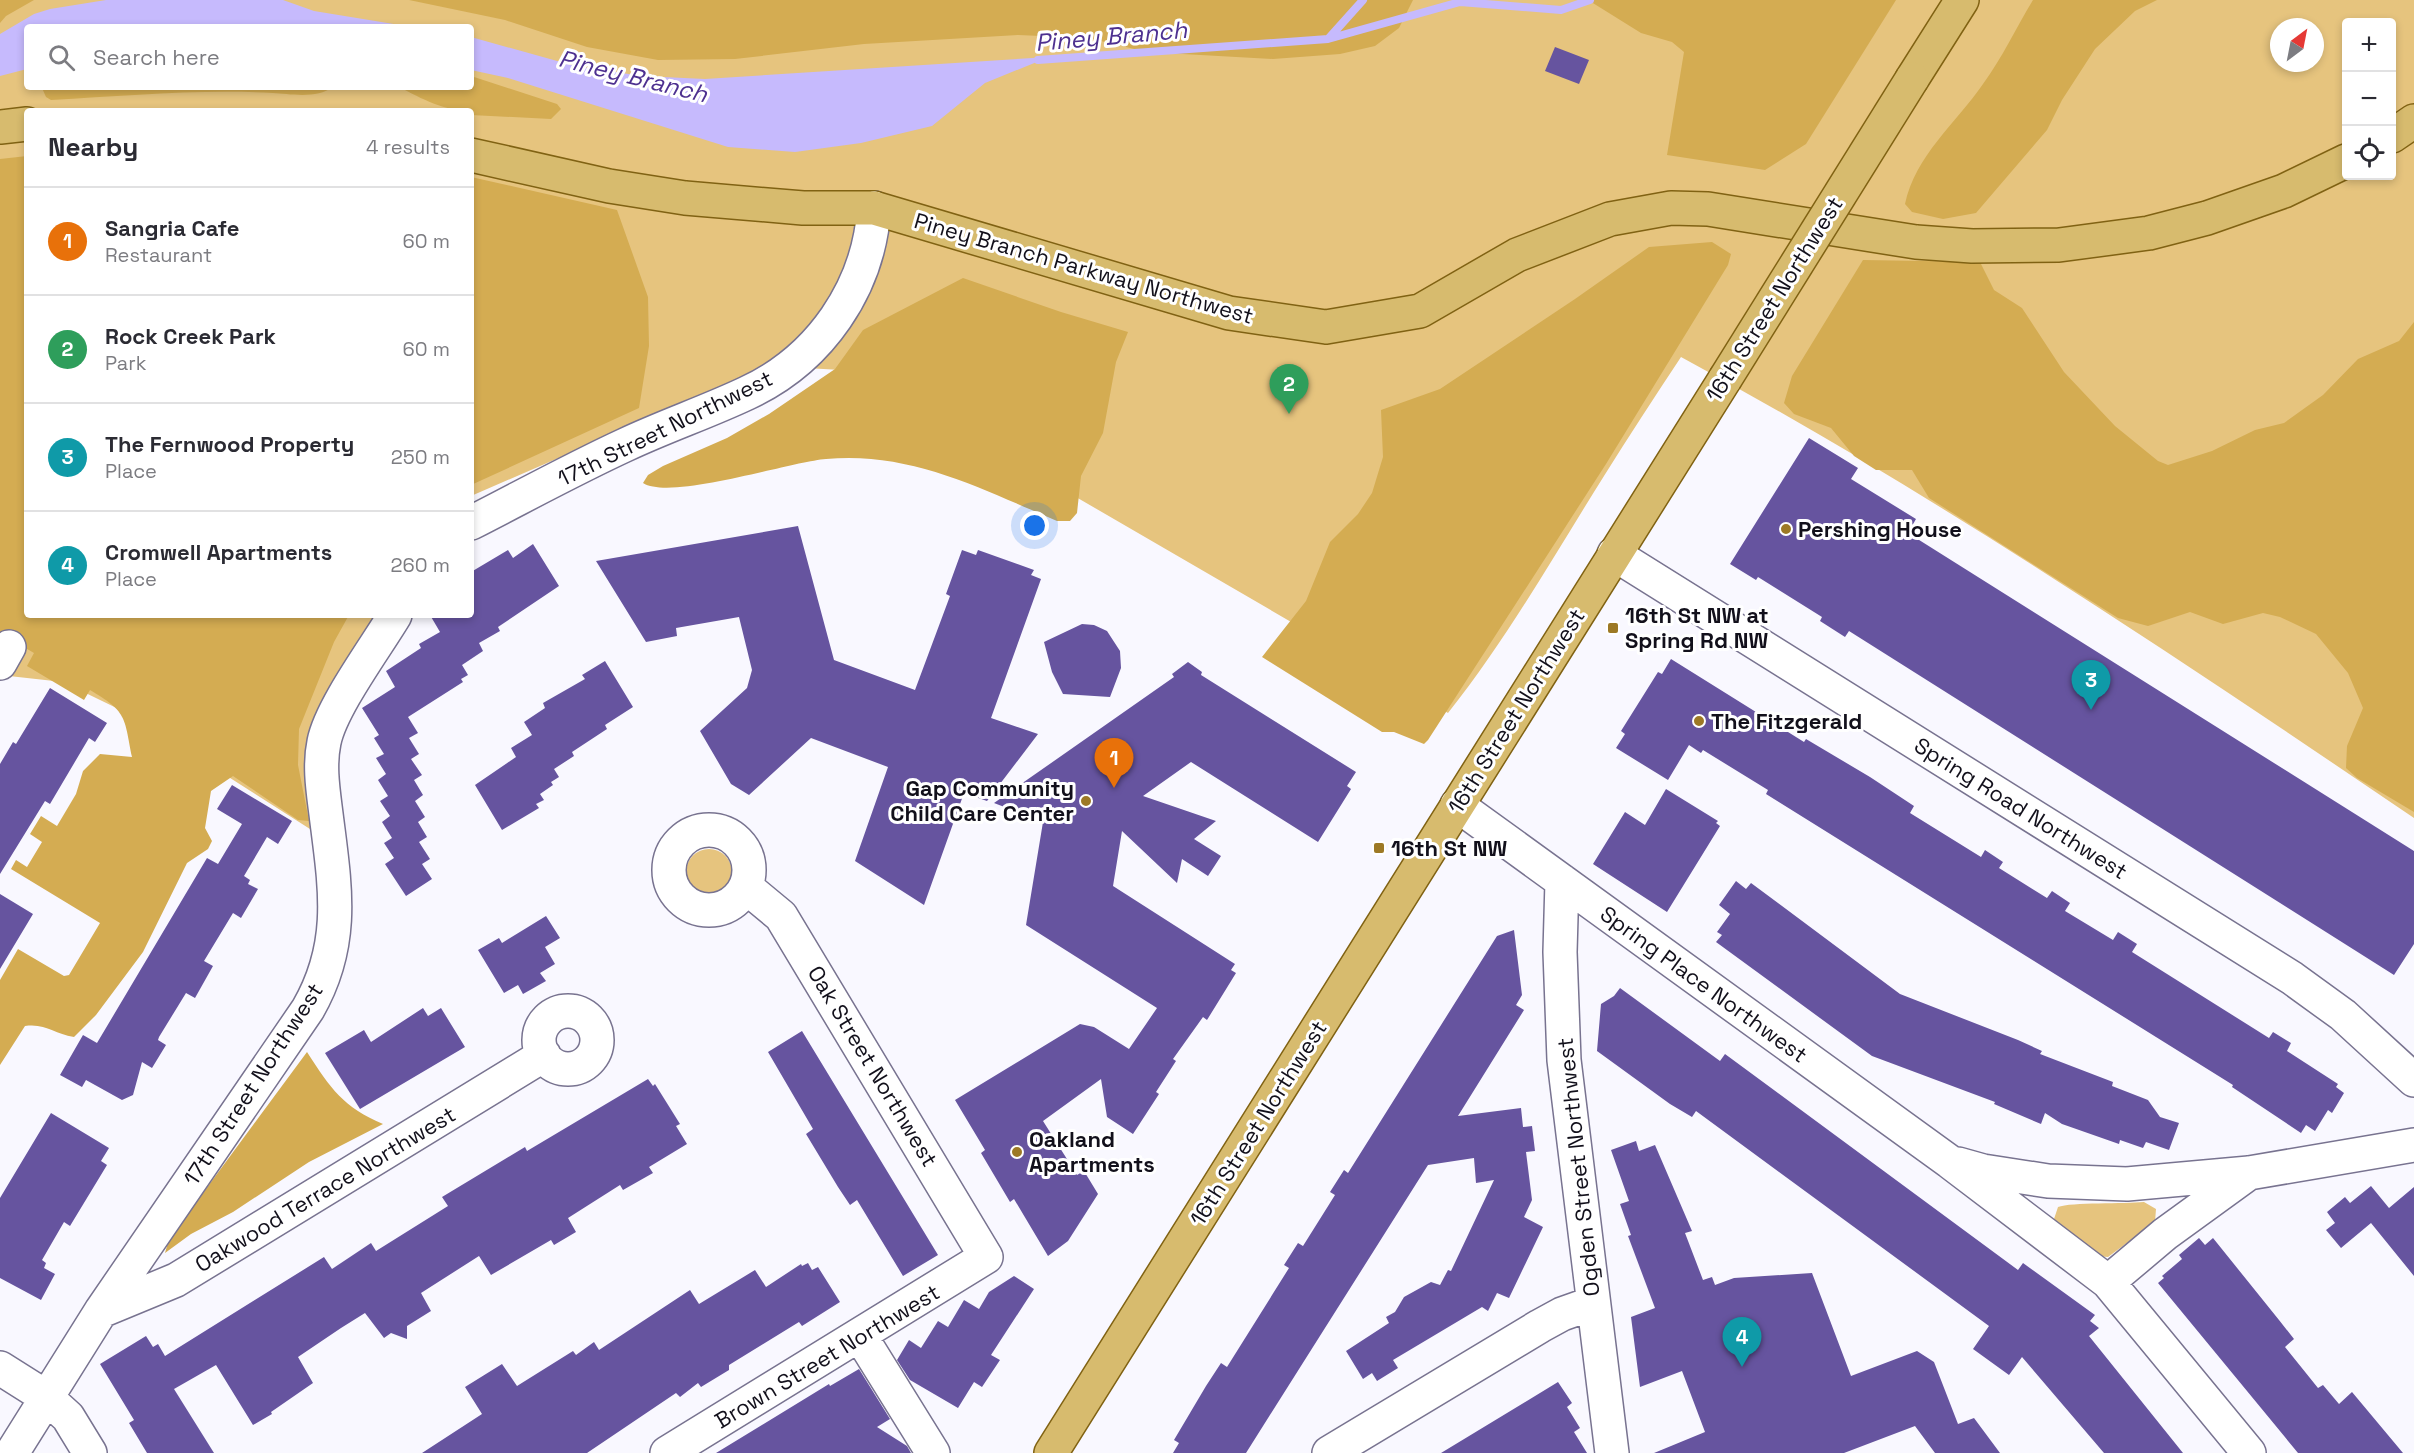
<!DOCTYPE html>
<meta charset="utf-8">
<style>
body{margin:0;font-family:"Space Grotesk",sans-serif;background:#f7f7f7;color:#2b2b33}
.controls{position:absolute;right:18px;top:18px;display:grid;overflow:hidden;border-radius:6px;box-shadow:0 3px 9px #0003}
.controls button{width:54px;height:54px;display:grid;place-items:center;padding:0;border:0;border-bottom:2px solid #e1e1e2;background:#fff;color:#2b2b33;font:30px sans-serif}
.compass{position:absolute;left:2270px;top:18px;width:54px;height:54px;border-radius:50%;background:#fff;box-shadow:0 3px 9px #0003;rotate:32deg}
.you{position:absolute;left:1035px;top:526px;width:21px;height:21px;margin:-15px;border:4px solid #fff;border-radius:50%;background:#1a73e8;box-shadow:0 0 0 9px #1a73e833}
.badge{display:grid;place-items:center;width:39px;height:39px;border-radius:50%;background:#9d7925;color:#fff;font-size:20px;font-weight:700}
.pin{position:absolute;translate:-50% -50px;filter:drop-shadow(0 2px 3px #0008)}
.pin::after{content:'';position:absolute;top:32px;width:21px;height:18px;background:inherit;clip-path:polygon(0 0,100% 0,50% 100%)}
.list{margin:0;padding:0;list-style:none}
h2{display:flex;justify-content:space-between;align-items:center;height:78px;margin:0;padding:0 24px;font-size:26px}
h2 small{font-size:20px;font-weight:400;color:#7c7c81}
.list li{display:grid;grid-template-columns:39px 1fr auto;gap:18px;align-items:center;box-sizing:border-box;height:108px;padding:0 24px;border-top:2px solid #e1e1e2}
.list b{display:block;font-size:22px;white-space:nowrap}
.list p{margin:0;font-size:20px;white-space:nowrap;color:#7c7c81}
.list em{font-size:20px;font-style:normal;color:#7c7c81}
.icon{flex:none;width:33px;height:33px;fill:none;stroke:currentColor;stroke-width:2;stroke-linecap:round;stroke-linejoin:round}
.map{position:relative;flex:none;width:2414px;height:1453px;overflow:hidden}
.search{position:absolute;background:#fff;box-shadow:0 3px 9px #0003;left:24px;top:24px;width:450px;height:66px;display:flex;align-items:center;gap:15px;box-sizing:border-box;padding:0 21px;border-radius:6px;color:#7c7c81;font-size:22px}
.panel{position:absolute;background:#fff;box-shadow:0 3px 9px #0003;left:24px;top:108px;width:450px;height:510px;border-radius:6px}
.map>svg:first-child{display:block}
.green{fill:#e6c47e;fill-rule:evenodd}
.forest{fill:#d4ac52}
.water{fill:#c6bafd}
.lines{fill:none;stroke-linecap:round;stroke-linejoin:round}
.stream{stroke:#c6bafd;stroke-width:8}
.building{fill:#66549f}
.minor-casing{stroke:#787390;stroke-width:36}
.major-casing{stroke:#806213;stroke-width:36}
.minor{stroke:#fff;stroke-width:33}
.major{stroke:#d7bb6e;stroke-width:33}
.major-bridge-casing{stroke:#806213;stroke-width:36;stroke-linecap:butt}
.major-bridge{stroke:#d7bb6e;stroke-width:33}
.poi-dot{fill:#9d7925;stroke:#fff;stroke-width:2}
.labels{text-anchor:middle;dominant-baseline:central;stroke-width:6;stroke-linejoin:round;paint-order:stroke}
.street-label{font-size:22px;fill:#12101b;stroke:#fff}
.poi-label{font-size:22px;font-weight:bold;fill:#12101b;stroke:#fff;text-anchor:start}
.water-label{font-size:24px;font-style:italic;fill:#4e3190;stroke:#fff}
</style>
<div class="map">
<svg width="2414" height="1453" viewBox="0 0 2414 1453">
<rect width="100%" height="100%" fill="#f9f8ff"/>
<!-- green -->
<path class="green" d="M 0,0 L 2414,0 L 2414,818 C 2175,656 1935,494 1681,357 C 1655,396 1629,436 1604,476 C 1553,557 1507,639 1448,713 L 859,371 L 770,366 L 471,496 L 471,111 L 27,111 L 27,615 L 380,615 L 322,711 L 310,829 L 133,716 L 63,682 L 0,675 ZM 2346,22 L 2392,22 L 2392,176 L 2346,176 ZM 27,27 L 471,27 L 471,87 L 27,87 ZM 2279,27 L 2315,27 L 2315,63 L 2279,63 Z
M686 872a23 23 0 1 1 46 0a23 23 0 1 1-46 0Z
M 2144,1202 L 2156,1209 L 2155,1222 L 2108,1257 L 2097,1256 L 2054,1219 L 2058,1207 C 2071,1202 2125,1204 2144,1202 Z"/>
<!-- forest -->
<path class="forest" d="M 0,0 L 34,0 L 6,16 L 0,23 Z
M 409,0 L 1413,0 L 1399,28 L 1375,46 L 1340,54 L 1273,59 L 1147,52 L 1088,38 L 1018,35 L 864,44 L 735,59 L 658,60 L 587,47 L 505,20 Z
M 1588,0 L 1896,0 L 1806,144 L 1765,170 L 1667,155 L 1684,52 L 1672,42 L 1641,33 Z
M 2033,0 L 2157,0 L 2135,11 L 2095,49 L 2062,100 L 2047,130 L 1976,213 L 1943,219 L 1912,212 L 1905,204 C 1915,156 1956,123 1983,84 C 2002,58 2016,28 2033,0 Z
M 471,76 L 557,104 L 561,109 L 551,119 L 471,115 L 471,111 C 443,111 423,99 399,87 L 471,87 Z
M 332,87 C 319,99 289,94 273,93 C 200,89 125,96 51,100 L 46,97 L 42,88 Z
M 27,156 L 27,615 L 349,615 L 334,642 L 299,729 L 298,765 L 309,821 L 298,820 L 233,776 L 211,791 L 205,828 L 212,841 L 208,849 L 187,863 L 143,952 L 96,1015 L 74,1037 C 54,1034 46,1023 25,1026 L 0,1065 L 0,980 L 18,949 L 64,976 L 69,975 L 100,923 L 11,869 L 16,860 L 27,867 L 42,842 L 30,834 L 41,816 L 57,826 L 76,794 L 83,771 L 100,754 L 132,757 C 124,716 127,712 90,690 L 84,700 L 27,666 L 34,653 L 0,633 L 0,159 Z
M 471,177 L 617,210 L 648,297 L 649,346 L 639,408 L 471,485 Z
M 1712,242 L 1731,254 L 1728,265 L 1606,464 L 1428,740 L 1424,744 L 1394,732 L 1382,732 L 1262,657 L 1306,601 L 1330,542 L 1358,514 L 1372,493 L 1383,457 L 1381,410 L 1440,389 L 1575,299 L 1649,247 Z
M 1863,260 L 1980,262 L 1994,290 L 2022,308 L 2064,372 L 2115,426 L 2158,461 L 2168,465 L 2212,451 L 2255,430 L 2284,423 L 2323,395 L 2358,359 L 2399,341 L 2414,322 L 2414,812 L 2357,778 L 2346,768 L 2347,746 L 2363,708 L 2348,673 L 2316,634 L 2280,617 L 2263,613 L 2223,624 L 2190,612 L 2148,626 L 2118,618 L 1929,498 L 1912,470 L 1876,470 L 1854,456 L 1831,428 L 1794,414 L 1784,403 L 1792,376 Z
M 963,278 L 1061,312 L 1128,332 L 1116,362 L 1103,433 L 1081,476 L 1077,513 L 1070,521 L 1057,521 C 982,489 910,451 826,459 C 789,462 671,501 643,483 L 648,475 L 663,466 L 727,438 L 769,414 L 835,369 L 863,330 Z
M 307,1052 C 331,1089 343,1107 383,1124 L 309,1162 L 233,1212 L 191,1234 L 165,1253 L 169,1239 Z"/>
<!-- water -->
<path class="water" d="M 106,0 L 283,0 L 314,11 L 412,27 L 27,27 L 27,69 L 0,76 L 0,34 L 34,14 L 50,9 Z
M 471,37 L 575,66 L 642,76 L 705,79 L 1049,57 L 985,83 L 932,126 L 861,143 L 795,152 L 728,147 L 508,78 L 471,70 Z"/>
<g class="lines">
<!-- stream -->
<path class="stream" d="M 1329,38 L 1363,0
M 1038,60 L 1328,39 L 1460,2 L 1561,10 L 1590,0"/>
</g>
<!-- building -->
<path class="building" d="M 1555,47 L 1589,60 L 1579,84 L 1545,71 Z
M 1809,438 L 1858,468 L 1851,479 L 1916,519 L 1908,533 L 2414,851 L 2414,944 L 2394,975 L 1849,631 L 1845,637 L 1820,621 L 1822,617 L 1758,577 L 1756,580 L 1730,564 Z
M 798,526 L 834,660 L 915,690 L 950,596 L 946,594 L 962,550 L 976,555 L 978,550 L 1034,570 L 1031,575 L 1041,579 L 991,718 L 1038,734 L 987,801 L 964,793 L 924,905 L 855,861 L 888,767 L 811,738 L 749,795 L 731,784 L 700,731 L 747,688 L 752,670 L 739,617 L 676,628 L 677,636 L 646,642 L 596,561 Z
M 533,544 L 559,586 L 498,627 L 500,631 L 479,643 L 483,651 L 462,665 L 468,675 L 461,679 L 463,682 L 408,717 L 418,733 L 409,738 L 419,754 L 411,759 L 422,775 L 414,780 L 423,795 L 415,801 L 425,817 L 418,822 L 427,837 L 419,842 L 430,859 L 422,864 L 432,879 L 406,896 L 385,864 L 394,858 L 384,843 L 392,838 L 382,822 L 390,816 L 380,801 L 388,796 L 378,780 L 386,774 L 376,758 L 384,754 L 374,738 L 379,735 L 362,708 L 395,687 L 386,671 L 421,648 L 419,644 L 440,632 L 430,615 L 471,615 L 471,572 L 508,550 L 513,558 Z
M 1082,624 L 1094,625 L 1107,631 L 1120,651 L 1121,668 L 1110,697 L 1063,694 L 1052,672 L 1044,642 Z
M 1671,659 L 1804,742 L 1806,739 L 1870,777 L 1914,806 L 1910,813 L 1981,857 L 1985,850 L 2003,862 L 1999,868 L 2047,898 L 2052,891 L 2070,903 L 2065,911 L 2113,940 L 2118,932 L 2137,944 L 2132,952 L 2269,1038 L 2273,1032 L 2291,1043 L 2287,1051 L 2338,1084 L 2336,1087 L 2344,1093 L 2332,1113 L 2328,1110 L 2315,1131 L 2306,1125 L 2301,1133 L 2232,1087 L 2233,1085 L 1766,794 L 1768,790 L 1703,750 L 1701,753 L 1689,745 L 1668,780 L 1616,748 L 1625,734 L 1621,731 L 1658,672 L 1662,674 Z
M 605,661 L 633,707 L 605,725 L 607,729 L 572,752 L 574,756 L 554,769 L 559,777 L 551,782 L 553,785 L 540,794 L 544,800 L 536,804 L 539,808 L 502,830 L 475,785 L 516,757 L 511,748 L 532,735 L 524,722 L 545,708 L 543,703 L 585,679 L 582,675 Z
M 1188,662 L 1202,672 L 1201,675 L 1356,772 L 1347,786 L 1351,789 L 1318,842 L 1191,762 L 1143,796 L 1216,821 L 1194,839 L 1221,856 L 1208,876 L 1182,859 L 1177,883 L 1122,831 L 1113,886 L 1235,964 L 1231,970 L 1236,973 L 1207,1020 L 1203,1017 L 1173,1059 L 1176,1061 L 1156,1092 L 1159,1094 L 1133,1134 L 1107,1117 L 1101,1079 L 1043,1121 L 1077,1175 L 1084,1171 L 1098,1194 L 1068,1241 L 1048,1256 L 1014,1199 L 1010,1202 L 981,1153 L 985,1150 L 955,1100 L 1080,1024 L 1094,1027 L 1129,1049 L 1157,1008 L 1026,925 L 1043,822 L 994,803 L 1174,677 L 1172,674 Z
M 50,688 L 107,723 L 95,742 L 89,738 L 50,804 L 45,801 L 0,874 L 0,764 L 13,742 L 16,744 Z
M 232,785 L 292,821 L 278,844 L 267,837 L 244,876 L 250,880 L 248,884 L 258,889 L 241,918 L 233,913 L 204,961 L 213,966 L 195,998 L 186,993 L 159,1037 L 158,1040 L 166,1045 L 152,1068 L 142,1062 L 133,1095 L 122,1100 L 86,1080 L 82,1087 L 60,1075 L 83,1035 L 97,1043 L 207,858 L 218,864 L 242,824 L 217,809 Z
M 1666,789 L 1718,821 L 1716,823 L 1720,826 L 1667,912 L 1593,864 L 1625,812 L 1645,825 Z
M 1736,881 L 1746,889 L 1751,883 L 1900,994 L 2018,1040 L 2042,1051 L 2040,1054 L 2113,1082 L 2112,1086 L 2148,1100 L 2160,1117 L 2179,1123 L 2169,1150 L 2146,1142 L 2143,1148 L 2120,1140 L 2119,1144 L 2062,1124 L 2045,1113 L 2041,1124 L 1994,1104 L 1995,1102 L 1872,1056 L 1716,942 L 1722,935 L 1717,932 L 1730,914 L 1719,905 Z
M 0,894 L 33,914 L 0,969 Z
M 546,916 L 560,938 L 545,947 L 555,964 L 540,973 L 546,981 L 523,994 L 518,985 L 504,993 L 478,950 L 499,938 L 502,943 Z
M 1514,930 L 1522,995 L 1516,1005 L 1524,1010 L 1458,1116 L 1521,1108 L 1523,1127 L 1532,1126 L 1535,1151 L 1526,1152 L 1532,1200 L 1524,1217 L 1543,1227 L 1509,1298 L 1497,1293 L 1488,1311 L 1482,1307 L 1393,1360 L 1398,1368 L 1377,1381 L 1372,1373 L 1363,1379 L 1346,1351 L 1389,1323 L 1386,1317 L 1395,1312 L 1404,1297 L 1431,1282 L 1440,1285 L 1448,1270 L 1451,1271 L 1494,1180 L 1476,1183 L 1474,1158 L 1428,1165 L 1246,1453 L 1173,1453 L 1179,1443 L 1174,1440 L 1206,1386 L 1221,1363 L 1227,1367 L 1289,1268 L 1284,1265 L 1298,1243 L 1303,1246 L 1335,1195 L 1330,1192 L 1344,1170 L 1348,1173 L 1497,936 Z
M 1620,988 L 1720,1061 L 1725,1054 L 2018,1270 L 2023,1263 L 2095,1315 L 2090,1321 L 2099,1328 L 2089,1336 L 2183,1453 L 2104,1453 L 2022,1357 L 2009,1375 L 1973,1349 L 1989,1326 L 1696,1111 L 1692,1117 L 1670,1104 L 1597,1051 L 1601,1004 L 1614,996 Z
M 423,1008 L 428,1016 L 441,1008 L 465,1047 L 360,1109 L 325,1053 L 364,1030 L 371,1042 Z
M 802,1031 L 938,1255 L 903,1276 L 857,1200 L 850,1205 L 838,1187 L 806,1134 L 813,1129 L 768,1052 Z
M 648,1079 L 653,1086 L 655,1084 L 680,1124 L 676,1126 L 687,1144 L 649,1167 L 653,1173 L 623,1190 L 620,1185 L 568,1218 L 576,1232 L 554,1245 L 551,1240 L 491,1275 L 479,1256 L 421,1293 L 431,1311 L 407,1326 L 407,1339 L 391,1333 L 384,1338 L 365,1313 L 341,1328 L 298,1357 L 313,1383 L 271,1412 L 272,1414 L 253,1425 L 216,1365 L 174,1389 L 214,1453 L 147,1453 L 129,1423 L 134,1420 L 100,1364 L 146,1336 L 153,1347 L 158,1344 L 165,1356 L 324,1257 L 332,1269 L 371,1243 L 376,1251 L 448,1206 L 442,1197 L 525,1147 L 527,1151 Z
M 51,1113 L 109,1148 L 101,1161 L 107,1165 L 70,1226 L 64,1222 L 42,1260 L 46,1263 L 44,1268 L 55,1274 L 41,1300 L 0,1278 L 0,1198 Z
M 1636,1141 L 1639,1151 L 1655,1145 L 1692,1231 L 1685,1233 L 1703,1280 L 1712,1277 L 1715,1285 L 1734,1278 L 1812,1273 L 1851,1376 L 1917,1351 L 1934,1362 L 1958,1424 L 1974,1418 L 2000,1453 L 1935,1453 L 1915,1426 L 1844,1453 L 1654,1453 L 1705,1432 L 1682,1371 L 1640,1387 L 1631,1317 L 1655,1308 L 1628,1236 L 1631,1235 L 1620,1204 L 1629,1201 L 1611,1150 Z
M 2371,1186 L 2389,1208 L 2414,1187 L 2414,1276 L 2371,1223 L 2341,1248 L 2326,1230 L 2335,1223 L 2327,1212 L 2345,1197 L 2350,1203 Z
M 2199,1238 L 2205,1245 L 2213,1238 L 2279,1320 L 2294,1339 L 2285,1347 L 2318,1388 L 2323,1385 L 2339,1404 L 2352,1392 L 2403,1453 L 2298,1453 L 2158,1283 L 2164,1278 L 2162,1276 L 2182,1259 L 2179,1255 Z
M 808,1263 L 812,1270 L 818,1267 L 840,1302 L 802,1326 L 799,1322 L 729,1365 L 729,1370 L 701,1387 L 698,1383 L 680,1397 L 676,1393 L 587,1453 L 422,1453 L 482,1414 L 465,1387 L 502,1364 L 517,1386 L 573,1351 L 576,1355 L 594,1342 L 599,1350 L 690,1290 L 699,1304 L 755,1270 L 766,1287 L 801,1264 L 802,1266 Z
M 1014,1276 L 1034,1289 L 991,1355 L 1000,1360 L 982,1387 L 974,1382 L 958,1408 L 910,1380 L 897,1360 L 909,1340 L 921,1348 L 938,1321 L 948,1327 L 964,1300 L 979,1309 L 989,1292 Z
M 859,1369 L 890,1419 L 877,1427 L 907,1446 L 911,1453 L 716,1453 L 829,1384 L 830,1386 Z
M 1558,1382 L 1572,1403 L 1567,1407 L 1580,1428 L 1574,1432 L 1587,1453 L 1441,1453 Z"/>
<g class="lines">
<defs>
<path id="minor" d="M 471,523 C 522,497 573,469 625,445 C 665,426 707,412 747,393 C 820,359 869,288 874,208
M 1614,554 L 2292,978 L 2343,1015 L 2414,1080
M 0,663 L 9,647
M 1457,805 L 1950,1162 L 2108,1282 L 2249,1453
M669 870a40 40 0 1 1 80 0a40 40 0 1 1-80 0Z
M 1562,881 L 1560,952 L 1564,1060 L 1612,1453
M539 1040a29 29 0 1 1 58 0a29 29 0 1 1-58 0Z
M 1958,1164 L 1983,1171 L 2048,1181 L 2127,1184 L 2249,1173 L 2414,1145
M 2108,1282 L 2165,1234 L 2249,1173
M 101,1311 L 176,1280 L 544,1055
M 861,1337 L 933,1453
M 0,1368 L 46,1397 L 68,1417 L 90,1453
M 12,1453 L 101,1311 L 308,1009 C 346,943 335,886 326,814 C 323,790 319,766 324,742 C 331,707 376,647 395,615
M 667,1453 L 986,1257 L 781,916 L 746,887
M 1329,1453 L 1540,1326 L 1562,1314 L 1593,1303"/>
<path id="major" d="M 1912,79 L 1962,0
M 0,127 L 27,124
M 2392,136 L 2414,121
M 471,155 L 609,186 L 685,198 L 803,208 L 874,208 L 1229,313 L 1326,327 L 1420,311 L 1517,255 L 1610,219 L 1671,208 L 1708,209 L 1916,242 L 1972,246 L 2059,245 L 2149,233 L 2207,218 L 2284,191 L 2346,161
M 1051,1453 L 1725,379"/>
</defs>
<!-- minor casing -->
<use href="#minor" class="minor-casing"/>
<!-- major casing -->
<use href="#major" class="major-casing"/>
<!-- minor -->
<use href="#minor" class="minor"/>
<!-- major -->
<use href="#major" class="major"/>
<defs>
<path id="major-bridge" d="M 1725,379 L 1912,79"/>
</defs>
<!-- major-bridge casing -->
<use href="#major-bridge" class="major-bridge-casing"/>
<!-- major-bridge -->
<use href="#major-bridge" class="major-bridge"/>
</g>
<!-- markers -->
<g class="poi-dot">
<circle cx="1786" cy="529" r="6"/>
<rect x="1607" y="622" width="12" height="12" rx="3"/>
<circle cx="1699" cy="721" r="6"/>
<circle cx="1086" cy="801" r="6"/>
<rect x="1373" y="842" width="12" height="12" rx="3"/>
<circle cx="1017" cy="1152" r="6"/>
</g>
<g class="labels">
<!-- street labels -->
<g class="street-label">
<text transform="translate(1084 268) rotate(16)">Piney Branch Parkway Northwest</text>
<text transform="translate(1774 299) rotate(-58)">16th Street Northwest</text>
<text transform="translate(665 428) rotate(-26)">17th Street Northwest</text>
<text transform="translate(1516 711) rotate(-58)">16th Street Northwest</text>
<text transform="translate(2021 808) rotate(32)">Spring Road Northwest</text>
<text transform="translate(1704 984) rotate(36)">Spring Place Northwest</text>
<text transform="translate(873 1066) rotate(59)">Oak Street Northwest</text>
<text transform="translate(253 1084) rotate(-57)">17th Street Northwest</text>
<text transform="translate(1258 1123) rotate(-58)">16th Street Northwest</text>
<text transform="translate(1578 1167) rotate(-96)">Ogden Street Northwest</text>
<text transform="translate(325 1189) rotate(-31)">Oakwood Terrace Northwest</text>
<text transform="translate(827 1356) rotate(-31)">Brown Street Northwest</text>
</g>
<!-- poi labels -->
<g class="poi-label">
<text x="1798" y="529">Pershing House</text>
<text x="1625" y="615">16th St NW at<tspan x="1625" dy="25">Spring Rd NW</tspan></text>
<text x="1711" y="721">The Fitzgerald</text>
<text x="1074" y="788" text-anchor="end">Gap Community<tspan x="1074" dy="25">Child Care Center</tspan></text>
<text x="1391" y="848">16th St NW</text>
<text x="1029" y="1139">Oakland<tspan x="1029" dy="25">Apartments</tspan></text>
</g>
<!-- water labels -->
<g class="water-label">
<text transform="translate(1111 36) rotate(-5)">Piney Branch</text>
<text transform="translate(633 76) rotate(14)">Piney Branch</text>
</g>
</g>
</svg>
<div class="controls">
<button>+</button>
<button>−</button>
<button><svg class="icon" aria-label="locate" viewBox="0 0 24 24"><circle cx="12" cy="12" r="6"/><path d="M12 2v4M12 18v4M2 12h4M18 12h4"/></svg></button>
</div>
<svg class="compass" viewBox="-18 -18 36 36"><path d="M0-13l5 13h-10z" fill="#e53935"/><path d="M0 13l5-13h-10z" fill="#7c7c81"/></svg>
<div class="you"></div>
<div class="pin badge" style="left:1114px;top:788px;background:#e8710a">1</div>
<div class="pin badge" style="left:1289px;top:414px;background:#2e9e5b">2</div>
<div class="pin badge" style="left:2091px;top:710px;background:#0f9aa8">3</div>
<div class="pin badge" style="left:1742px;top:1367px;background:#0f9aa8">4</div>
<div class="search"><svg class="icon" aria-label="search" viewBox="0 0 24 24"><circle cx="10" cy="10" r="6"/><path d="M15 15l6 6"/></svg>Search here</div>
<section class="panel">
<h2>Nearby<small>4 results</small></h2>
<ul class="list">
<li><span class="badge" style="background:#e8710a">1</span><div><b>Sangria Cafe</b><p>Restaurant</p></div><em>60 m</em></li>
<li><span class="badge" style="background:#2e9e5b">2</span><div><b>Rock Creek Park</b><p>Park</p></div><em>60 m</em></li>
<li><span class="badge" style="background:#0f9aa8">3</span><div><b>The Fernwood Property</b><p>Place</p></div><em>250 m</em></li>
<li><span class="badge" style="background:#0f9aa8">4</span><div><b>Cromwell Apartments</b><p>Place</p></div><em>260 m</em></li>
</ul>
</section>
</div>
